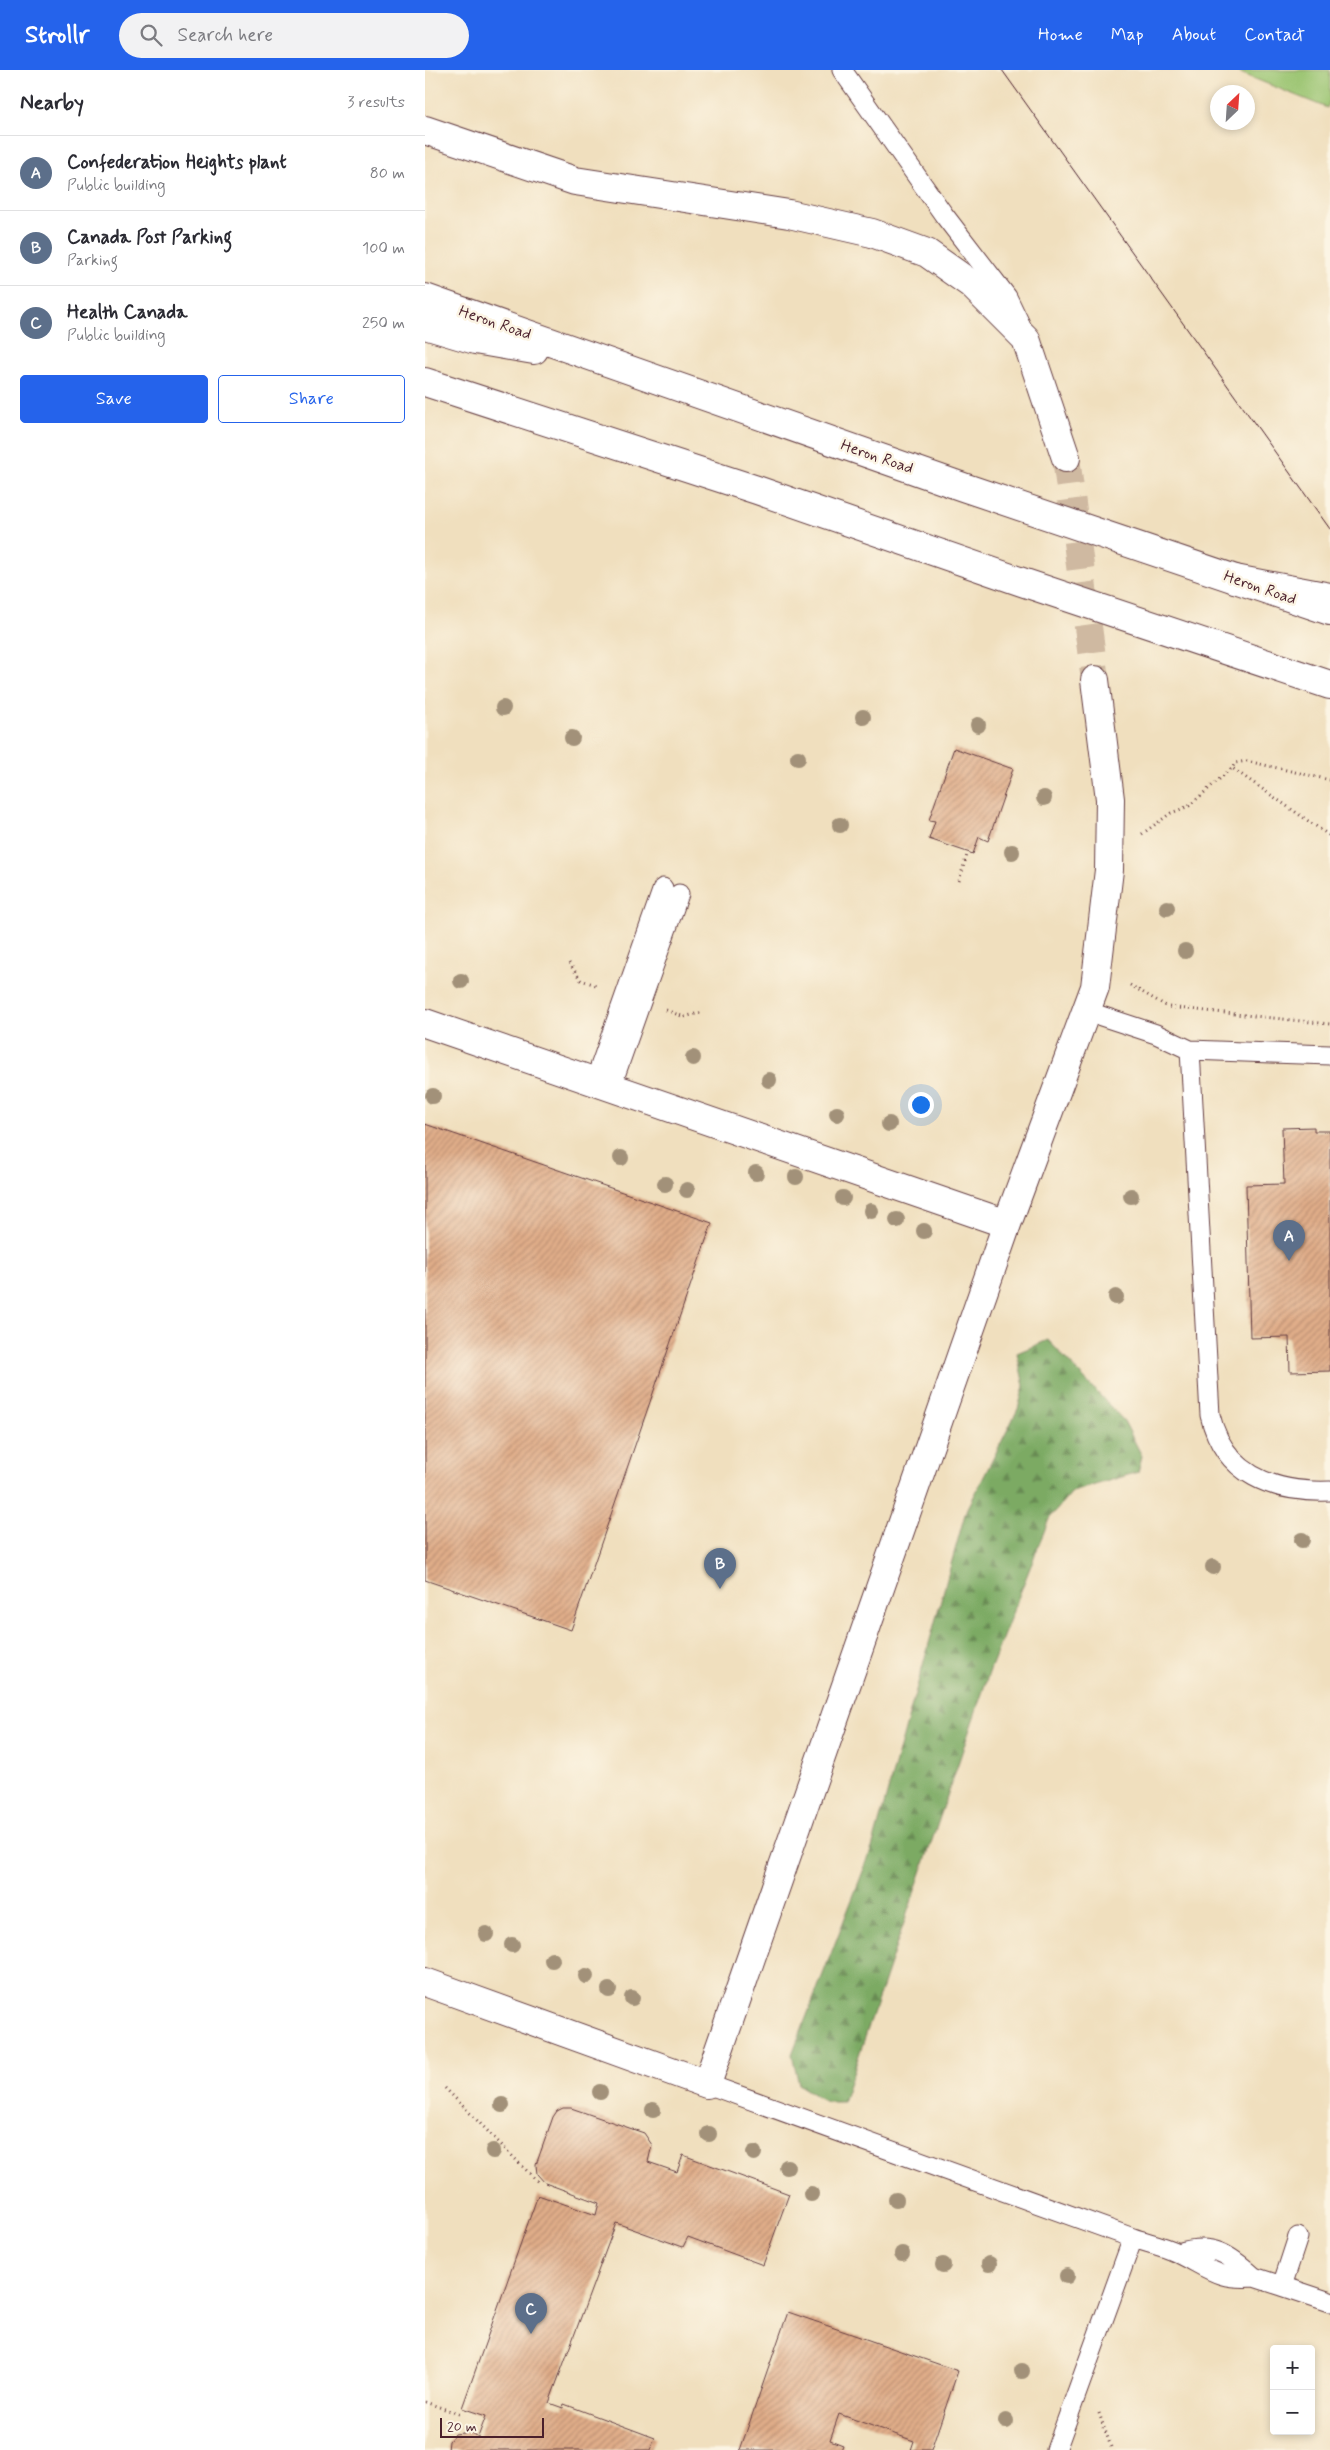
<!DOCTYPE html>
<meta charset="utf-8">
<style>
body{margin:0;font-family:Mynerve,sans-serif;background:#f2f2f3;color:#2b2b33}
.controls{position:absolute;right:15px;bottom:15px;display:grid;overflow:hidden;border-radius:5px;box-shadow:0 2px 8px #0003}
.controls button{width:45px;height:45px;display:grid;place-items:center;padding:0;border:0;border-bottom:1px solid #e1e1e2;background:#fff;color:#2b2b33;font:25px sans-serif}
.compass{position:absolute;left:785px;top:15px;width:45px;height:45px;border-radius:50%;background:#fff;box-shadow:0 2px 8px #0003;rotate:25deg}
.scale{position:absolute;left:15px;bottom:12px;width:104px;box-sizing:border-box;padding-left:5px;border:2px solid #4a1f2b;border-top:0;font-size:14px;line-height:18px;white-space:nowrap;color:#4a1f2b;-webkit-text-stroke:4px #fcf5e5;paint-order:stroke}
.you{position:absolute;left:495px;top:1034px;width:18px;height:18px;margin:-12px;border:4px solid #fff;border-radius:50%;background:#1a73e8;box-shadow:0 0 0 8px #1a73e833}
.badge{display:grid;place-items:center;width:32px;height:32px;border-radius:50%;background:#2563eb;color:#fff;font-size:16px;font-weight:700}
.pin{position:absolute;translate:-50% -41px;filter:drop-shadow(0 1px 2px #0008)}
.pin::after{content:'';position:absolute;top:26px;width:18px;height:15px;background:inherit;clip-path:polygon(0 0,100% 0,50% 100%)}
.list{margin:0;padding:0;list-style:none}
h2{display:flex;justify-content:space-between;align-items:center;height:65px;margin:0;padding:0 20px;font-size:21px}
h2 small{font-size:16px;font-weight:400;color:#7c7c81}
.list li{display:grid;grid-template-columns:32px 1fr auto;gap:15px;align-items:center;box-sizing:border-box;height:75px;padding:0 20px;border-top:1px solid #e1e1e2}
.list b{display:block;font-size:19px;white-space:nowrap}
.list p{margin:0;font-size:16px;white-space:nowrap;color:#7c7c81}
.list em{font-size:16px;font-style:normal;color:#7c7c81}
.actions{display:flex;gap:10px;padding:15px 20px}
.actions a{flex:1;padding:11px 0;border:1px solid #2563eb;border-radius:5px;text-align:center;font-size:18px;color:#2563eb}
.actions .main{background:#2563eb;color:#fff}
.icon{flex:none;width:28px;height:28px;fill:none;stroke:currentColor;stroke-width:2;stroke-linecap:round;stroke-linejoin:round}
.map{position:relative;flex:none;width:905px;height:2380px;overflow:hidden}
header{display:flex;align-items:center;gap:30px;box-sizing:border-box;height:70px;padding:0 25px;background:#2563eb;color:#fff}
header strong{font-size:24px}
nav{display:flex;gap:28px;margin-inline-start:auto;font-size:18px}
.search{width:350px;height:45px;background:#f2f2f3;display:flex;align-items:center;gap:12px;box-sizing:border-box;padding:0 18px;border-radius:28px;color:#7c7c81;font-size:19px}
main{display:flex}
aside{flex:1;background:#fff}
.map>svg:first-child{display:block}
.forest{fill:url(#forest-firs);stroke:#636448}
.pitch{fill:#9bc572;stroke:#72724e}
.building{fill:url(#building-hatch)}
.lines{fill:none;stroke-linecap:round;stroke-linejoin:round}
.minor-tunnel{stroke:#cfb9a1;stroke-width:28;stroke-dasharray:28 14;stroke-linecap:butt}
.service-casing{stroke:#633c41;stroke-width:21}
.minor-casing{stroke:#633c41;stroke-width:30}
.primary-casing{stroke:#633c41;stroke-width:30}
.trunk-casing{stroke:#633c41;stroke-width:30}
.path{stroke:#633c41;stroke-width:3;stroke-dasharray:1 4;stroke-linecap:butt}
.service{stroke:#fff;stroke-width:19}
.minor{stroke:#fff;stroke-width:28}
.primary{stroke:#fff;stroke-width:28}
.trunk{stroke:#fff;stroke-width:28}
.tram{stroke:#4a1f2b;stroke-width:1}
.tree{fill:#a29179}
.labels{text-anchor:middle;dominant-baseline:central;stroke-width:5;stroke-linejoin:round;paint-order:stroke}
.street-label{font-size:16px;fill:#4a1f2b;stroke:#fcf5e5}
</style>
<header>
<strong>Strollr</strong>
<div class="search"><svg class="icon" aria-label="search" viewBox="0 0 24 24"><circle cx="10" cy="10" r="6"/><path d="M15 15l6 6"/></svg>Search here</div>
<nav><a>Home</a><a>Map</a><a>About</a><a>Contact</a></nav>
</header>
<main>
<aside>
<h2>Nearby<small>3 results</small></h2>
<ul class="list">
<li><span class="badge" style="background:#5c6f8a">A</span><div><b>Confederation Heights plant</b><p>Public building</p></div><em>80 m</em></li>
<li><span class="badge" style="background:#5c6f8a">B</span><div><b>Canada Post Parking</b><p>Parking</p></div><em>100 m</em></li>
<li><span class="badge" style="background:#5c6f8a">C</span><div><b>Health Canada</b><p>Public building</p></div><em>250 m</em></li>
</ul>
<div class="actions"><a class="main">Save</a><a>Share</a></div>
</aside>
<div class="map">
<svg width="905" height="2380" viewBox="0 0 905 2380">
<defs>
<pattern id="forest-firs" width="22" height="20" patternUnits="userSpaceOnUse" patternTransform="scale(1.25)"><rect width="22" height="20" fill="#7caa64"/><path d="M5 1l3.5 6h-7zM16 11l3.5 6h-7z" fill="#688a53"/></pattern>
<pattern id="building-hatch" width="6" height="6" patternUnits="userSpaceOnUse" patternTransform="scale(1.25)"><rect width="6" height="6" fill="#e0ad89"/><path d="M-1 1l2-2M0 6l6-6M5 7l2-2" fill="none" stroke="#b88c70"/></pattern>
</defs>
<rect width="100%" height="100%" fill="#fcf5e5"/>
<filter id="ink" filterUnits="userSpaceOnUse"><feTurbulence type="fractalNoise" baseFrequency=".02" numOctaves="2"/><feDisplacementMap in="SourceGraphic" scale="10" xChannelSelector="R" yChannelSelector="G"/><feConvolveMatrix kernelMatrix="1 2 1 2 8 2 1 2 1" color-interpolation-filters="sRGB"/></filter>
<filter id="wash" filterUnits="userSpaceOnUse"><feTurbulence type="fractalNoise" baseFrequency=".0096" numOctaves="4" result="noise"/><feDisplacementMap in="SourceGraphic" scale="20" xChannelSelector="R" yChannelSelector="G"/><feGaussianBlur stdDeviation="1.12" result="paint"/><feColorMatrix in="noise" values="0 0 0 0 0 0 0 0 0 0 0 0 0 0 0 0 0 1.4 0 .05"/><feComposite in="paint" operator="in"/></filter>
<g filter="url(#wash)">
<rect width="100%" height="100%" fill="#f0dfbe"/>
<!-- forest -->
<path class="forest" d="M 623,1270 L 699,1351 L 717,1386 L 713,1402 L 647,1422 L 624,1449 L 565,1600 L 418,2032 L 401,2032 L 374,2015 L 367,1984 L 447,1778 L 540,1444 L 593,1339 L 599,1316 L 592,1283 Z"/>
<!-- pitch -->
<path class="pitch" d="M 808,0 L 905,0 L 905,31 L 902,38 Z"/>
<g id="blocks">
<!-- building -->
<path class="building" d="M 529,678 L 588,699 L 563,771 L 554,767 L 548,784 L 504,769 L 510,751 L 504,750 Z
M 0,1054 L 287,1153 L 146,1560 L 0,1510 Z
M 889,1057 L 889,1061 L 905,1061 L 905,1301 L 865,1302 L 864,1267 L 825,1268 L 821,1115 L 859,1114 L 857,1058 Z
M 138,2038 L 146,2038 L 219,2063 L 227,2075 L 223,2092 L 252,2102 L 258,2085 L 364,2124 L 338,2195 L 263,2167 L 258,2177 L 191,2153 L 124,2333 L 138,2338 L 139,2334 L 230,2368 L 225,2380 L 23,2380 L 24,2371 L 30,2364 L 46,2362 L 53,2367 L 61,2346 L 37,2338 L 113,2125 L 171,2145 L 174,2133 L 120,2113 L 112,2104 L 111,2095 L 128,2047 L 132,2041 Z
M 363,2242 L 533,2301 L 506,2380 L 486,2380 L 489,2371 L 414,2344 L 405,2370 L 418,2375 L 416,2380 L 315,2380 Z"/>
</g>
</g>
<g filter="url(#ink)">
<use href="#blocks" fill-opacity="0" stroke="#633c41" stroke-width="1"/>
<g class="lines">
<!-- minor-tunnel -->
<path class="minor-tunnel" d="M 641,388 L 670,610"/>
<defs>
<path id="service" d="M 417,0 L 519,145 L 582,227 L 596,256
M 661,941 L 731,964 L 765,980 L 905,985
M 765,980 L 785,1345 C 799,1405 848,1423 905,1421
M 170,1011 L 238,818
M 186,1017 L 254,824
M 282,2014 L 708,2168 L 631,2380
M 708,2168 C 723,2173 739,2176 753,2183 C 784,2198 792,2210 829,2207 C 804,2184 787,2172 753,2183
M 829,2207 L 857,2216 L 873,2167
M 857,2216 L 905,2232"/>
<path id="minor" d="M 0,60 L 150,111 L 364,144 L 447,163 L 502,183 L 546,214 L 601,269 L 641,388
M 0,953 L 582,1154
M 0,1912 L 282,2014 L 582,1154 L 670,917 L 684,800 L 685,729 L 670,610"/>
<path id="primary" d="M 0,228 L 538,417 L 905,541
M 0,255 L 50,270 L 109,280
M 0,312 L 332,420 L 597,512 L 905,615"/>
<path id="trunk" d="M 810,509 L 905,527"/>
</defs>
<!-- service casing -->
<use href="#service" class="service-casing"/>
<!-- minor casing -->
<use href="#minor" class="minor-casing"/>
<!-- primary casing -->
<use href="#primary" class="primary-casing"/>
<!-- trunk casing -->
<use href="#trunk" class="trunk-casing"/>
<!-- path -->
<path class="path" d="M 905,710 L 822,691 L 810,693 L 807,698 L 905,766
M 717,764 L 746,743 L 764,736 L 807,698
M 534,811 L 542,785
M 144,893 L 156,910 L 174,916
M 705,915 L 743,937 L 905,954
M 241,940 L 259,947 L 278,942
M 20,2018 L 114,2113
M 0,2332 L 34,2344
M 674,2343 L 687,2380"/>
<!-- service -->
<use href="#service" class="service"/>
<!-- minor -->
<use href="#minor" class="minor"/>
<!-- primary -->
<use href="#primary" class="primary"/>
<!-- trunk -->
<use href="#trunk" class="trunk"/>
<!-- tram -->
<path class="tram" d="M 577,0 L 905,459"/>
</g>
<!-- trees -->
<g class="tree">
<circle cx="78" cy="638" r="8"/>
<circle cx="438" cy="647" r="8"/>
<circle cx="553" cy="655" r="8"/>
<circle cx="147" cy="668" r="8"/>
<circle cx="373" cy="688" r="8"/>
<circle cx="619" cy="728" r="8"/>
<circle cx="415" cy="755" r="8"/>
<circle cx="587" cy="782" r="8"/>
<circle cx="742" cy="838" r="8"/>
<circle cx="760" cy="881" r="8"/>
<circle cx="36" cy="911" r="8"/>
<circle cx="268" cy="988" r="8"/>
<circle cx="344" cy="1010" r="8"/>
<circle cx="8" cy="1026" r="8"/>
<circle cx="412" cy="1044" r="8"/>
<circle cx="464" cy="1054" r="8"/>
<circle cx="196" cy="1088" r="8"/>
<circle cx="331" cy="1103" r="8"/>
<circle cx="371" cy="1107" r="8"/>
<circle cx="240" cy="1114" r="8"/>
<circle cx="262" cy="1120" r="8"/>
<circle cx="706" cy="1126" r="8"/>
<circle cx="418" cy="1128" r="8"/>
<circle cx="446" cy="1141" r="8"/>
<circle cx="472" cy="1150" r="8"/>
<circle cx="499" cy="1161" r="8"/>
<circle cx="691" cy="1227" r="8"/>
<circle cx="877" cy="1470" r="8"/>
<circle cx="788" cy="1497" r="8"/>
<circle cx="61" cy="1864" r="8"/>
<circle cx="87" cy="1875" r="8"/>
<circle cx="127" cy="1890" r="8"/>
<circle cx="161" cy="1906" r="8"/>
<circle cx="184" cy="1920" r="8"/>
<circle cx="207" cy="1928" r="8"/>
<circle cx="175" cy="2022" r="8"/>
<circle cx="77" cy="2035" r="8"/>
<circle cx="228" cy="2040" r="8"/>
<circle cx="284" cy="2064" r="8"/>
<circle cx="68" cy="2081" r="8"/>
<circle cx="329" cy="2083" r="8"/>
<circle cx="362" cy="2097" r="8"/>
<circle cx="386" cy="2124" r="8"/>
<circle cx="471" cy="2130" r="8"/>
<circle cx="477" cy="2184" r="8"/>
<circle cx="564" cy="2194" r="8"/>
<circle cx="518" cy="2195" r="8"/>
<circle cx="642" cy="2206" r="8"/>
<circle cx="597" cy="2301" r="8"/>
<circle cx="581" cy="2351" r="8"/>
</g>
</g>
<g class="labels">
<!-- street labels -->
<g class="street-label">
<text transform="translate(70 253) rotate(19)">Heron Road</text>
<text transform="translate(452 387) rotate(19)">Heron Road</text>
<text transform="translate(835 518) rotate(19)">Heron Road</text>
</g>
</g>
</svg>
<div class="controls">
<button>+</button>
<button>−</button>
</div>
<svg class="compass" viewBox="-18 -18 36 36"><path d="M0-13l5 13h-10z" fill="#e53935"/><path d="M0 13l5-13h-10z" fill="#7c7c81"/></svg>
<div class="scale">20 m</div>
<div class="you"></div>
<div class="pin badge" style="left:864px;top:1191px;background:#5c6f8a">A</div>
<div class="pin badge" style="left:295px;top:1519px;background:#5c6f8a">B</div>
<div class="pin badge" style="left:106px;top:2264px;background:#5c6f8a">C</div>
</div>
</main>
